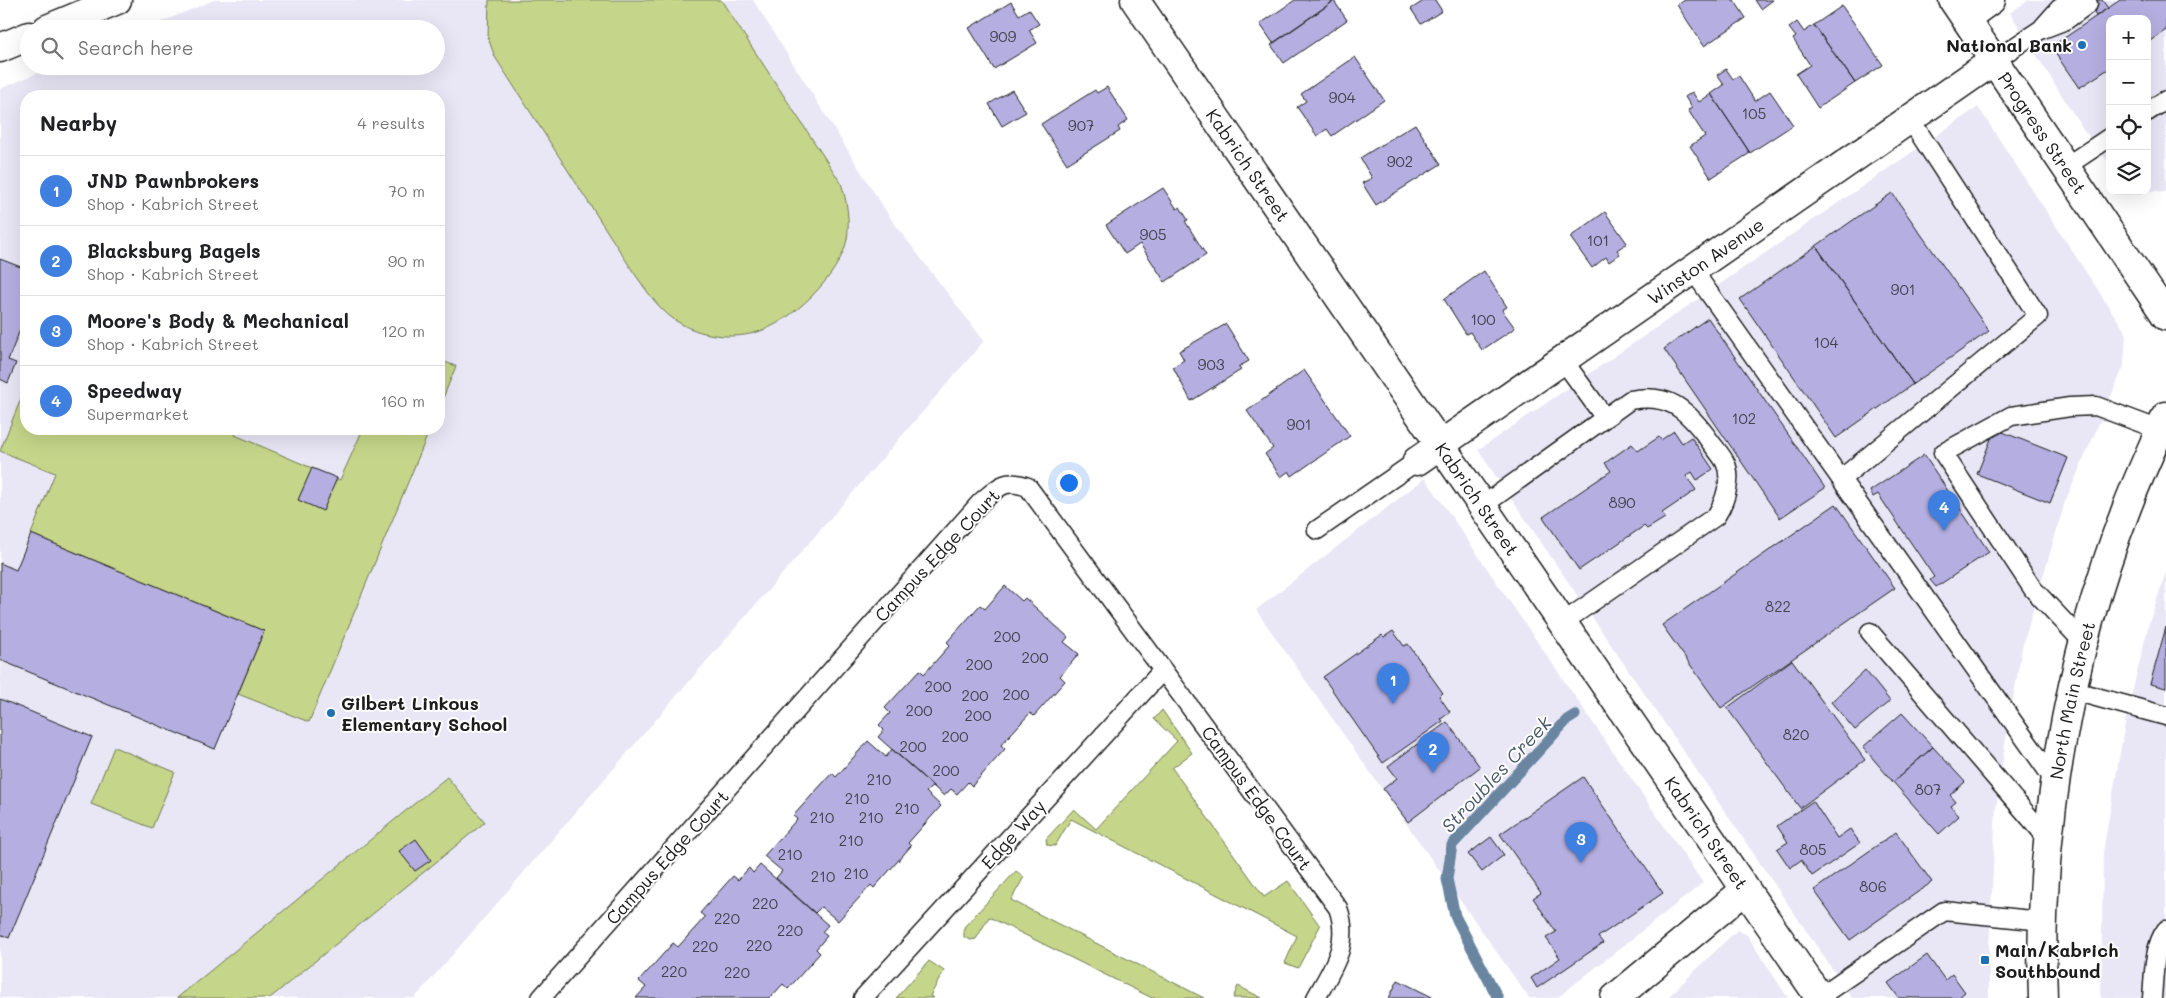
<!DOCTYPE html>
<meta charset="utf-8">
<style>
body{margin:0;font-family:Mali,sans-serif;background:#f2f2f2;color:#202124}
.controls{position:absolute;right:15px;top:15px;display:grid;overflow:hidden;border-radius:10px;box-shadow:0 5px 20px #0002}
.controls button{width:45px;height:45px;display:grid;place-items:center;padding:0;border:0;border-bottom:1px solid #e0e0e0;background:#fff;color:#202124;font:25px sans-serif}
.you{position:absolute;left:1068px;top:482px;width:18px;height:18px;margin:-12px;border:4px solid #fff;border-radius:50%;background:#1a73e8;box-shadow:0 0 0 8px #1a73e833}
.badge{display:grid;place-items:center;width:32px;height:32px;border-radius:50%;background:#2563eb;color:#fff;font-size:16px;font-weight:700}
.pin{position:absolute;translate:-50% -41px;filter:drop-shadow(0 1px 2px #0008)}
.pin::after{content:'';position:absolute;top:26px;width:18px;height:15px;background:inherit;clip-path:polygon(0 0,100% 0,50% 100%)}
.list{margin:0;padding:0;list-style:none}
h2{display:flex;justify-content:space-between;align-items:center;height:65px;margin:0;padding:0 20px;font-size:21px}
h2 small{font-size:16px;font-weight:400;color:#757577}
.list li{display:grid;grid-template-columns:32px 1fr auto;gap:15px;align-items:center;box-sizing:border-box;height:70px;padding:0 20px;border-top:1px solid #e0e0e0}
.list b{display:block;font-size:19px;white-space:nowrap}
.list p{margin:0;font-size:16px;white-space:nowrap;color:#757577}
.list em{font-size:16px;font-style:normal;color:#757577}
.icon{flex:none;width:28px;height:28px;fill:none;stroke:currentColor;stroke-width:2;stroke-linecap:round;stroke-linejoin:round}
.map{position:relative;flex:none;width:2166px;height:998px;overflow:hidden}
.search{position:absolute;background:#fff;box-shadow:0 5px 20px #0002;left:20px;top:20px;width:425px;height:55px;display:flex;align-items:center;gap:12px;box-sizing:border-box;padding:0 18px;border-radius:28px;color:#757577;font-size:19px}
.panel{position:absolute;background:#fff;box-shadow:0 5px 20px #0002;left:20px;top:90px;width:425px;height:345px;border-radius:20px}
.map>svg:first-child{display:block}
.built{fill:#e9e7f6;fill-rule:evenodd}
.green{fill:#c5d68a;stroke:#707953}
.lines{fill:none;stroke-linecap:round;stroke-linejoin:round}
.stream{stroke:#6985a0;stroke-width:11}
.building{fill:#b5afe1;stroke:#1c1c1c}
.service-casing{stroke:#1c1c1c;stroke-width:21}
.minor-casing{stroke:#1c1c1c;stroke-width:31}
.tertiary-casing{stroke:#1c1c1c;stroke-width:31}
.primary-casing{stroke:#1c1c1c;stroke-width:31}
.service{stroke:#fff;stroke-width:18}
.minor{stroke:#fff;stroke-width:28}
.tertiary{stroke:#fff;stroke-width:28}
.primary{stroke:#fff;stroke-width:28}
.poi-dot{fill:#1f6fb2;stroke:#fff;stroke-width:2}
.labels{text-anchor:middle;dominant-baseline:central;stroke-width:4;stroke-linejoin:round;paint-order:stroke}
.number-label{font-size:15px;fill:#42414d}
.poi-label{font-size:18px;font-weight:bold;fill:#1c1c1c;stroke:#fff;text-anchor:start}
.street-label{font-size:18px;fill:#1c1c1c;stroke:#fff}
.water-label{font-size:19px;font-style:italic;fill:#495969;stroke:#fff}
</style>
<div class="map">
<svg width="2166" height="998" viewBox="0 0 2166 998">
<rect width="100%" height="100%" fill="#fff"/>
<filter id="ink" filterUnits="userSpaceOnUse"><feTurbulence type="fractalNoise" baseFrequency=".02" numOctaves="2"/><feDisplacementMap in="SourceGraphic" scale="10" xChannelSelector="R" yChannelSelector="G"/><feConvolveMatrix kernelMatrix="1 2 1 2 8 2 1 2 1" color-interpolation-filters="sRGB"/></filter>
<g filter="url(#ink)">
<!-- built -->
<path class="built" d="M 214,0 L 753,0 L 891,219 L 984,341 L 415,998 L 0,998 L 0,89 L 54,66 L 436,66 L 436,29 L 145,29 ZM 26,96 L 439,96 L 439,429 L 26,429 Z
M 2029,0 L 2166,0 L 2166,192 L 2147,190 L 2147,19 L 2110,19 L 2110,164 L 2083,129 L 2010,13 Z
M 1978,107 L 2126,333 L 2124,366 L 2065,502 L 2022,648 L 2005,744 L 1996,809 L 1989,949 L 1989,998 L 1852,998 L 1478,450 Z
M 1425,478 L 1703,883 L 1557,998 L 1529,998 L 1256,610 Z
M 2166,572 L 2166,998 L 2101,998 L 2103,852 L 2126,718 L 2149,623 Z
M 1737,930 L 1747,935 L 1788,998 L 1667,998 Z"/>
<!-- green -->
<path class="green" d="M 489,0 L 721,0 L 841,183 C 847,201 850,220 847,239 C 841,275 789,325 754,333 C 731,339 704,336 683,325 C 660,313 647,291 632,270 L 495,57 L 488,38 Z
M 439,360 L 456,366 L 439,408 Z
M 26,386 L 26,429 L 237,429 L 235,435 L 340,480 L 363,429 L 430,429 L 309,722 L 238,694 L 264,631 L 31,534 L 55,473 L 0,451 Z
M 1162,710 L 1192,753 L 1172,768 L 1264,897 L 1288,881 L 1320,926 L 1298,968 L 1285,963 L 1297,936 L 1071,819 L 1055,846 L 1047,845 L 1046,839 L 1074,809 L 1096,829 L 1177,741 L 1154,719 Z
M 114,747 L 175,772 L 152,828 L 91,804 Z
M 447,777 L 485,822 L 270,998 L 177,998 Z
M 1016,871 L 1024,877 L 1011,900 L 1204,998 L 1152,998 L 989,917 L 976,939 L 970,940 L 964,937 L 964,927 Z
M 929,961 L 944,971 L 930,996 L 934,998 L 896,998 Z
M 1238,986 L 1262,998 L 1233,998 Z"/>
<g class="lines">
<!-- stream -->
<path class="stream" d="M 1498,998 L 1455,916 L 1447,879 L 1452,845 L 1567,720 L 1575,715"/>
</g>
<!-- building -->
<path class="building" d="M 1295,0 L 1335,0 L 1273,43 L 1260,24 Z
M 1425,0 L 1435,0 L 1442,11 L 1421,24 L 1411,9 Z
M 1685,0 L 1734,0 L 1746,18 L 1704,46 L 1677,5 Z
M 1755,0 L 1773,0 L 1761,9 Z
M 2085,0 L 2102,0 L 2108,8 L 2096,16 Z
M 2120,0 L 2141,0 L 2142,2 L 2145,0 L 2166,0 L 2166,30 L 2147,43 L 2147,19 L 2110,19 L 2110,68 L 2079,88 L 2051,47 Z
M 1334,1 L 1347,20 L 1284,63 L 1271,45 Z
M 1011,2 L 1019,15 L 1029,9 L 1039,24 L 1029,30 L 1037,43 L 994,69 L 969,28 Z
M 1842,6 L 1883,65 L 1855,83 L 1814,25 Z
M 1797,22 L 1804,32 L 1814,25 L 1855,83 L 1818,108 L 1796,74 L 1810,65 L 1793,39 L 1796,37 L 1789,28 Z
M 1355,57 L 1384,100 L 1332,136 L 1327,129 L 1317,136 L 1297,107 L 1306,101 L 1301,94 Z
M 1726,69 L 1733,79 L 1739,76 L 1755,101 L 1770,91 L 1793,125 L 1750,153 L 1711,94 L 1724,85 L 1717,75 Z
M 1107,87 L 1128,120 L 1118,127 L 1120,131 L 1067,164 L 1041,124 L 1095,90 L 1097,93 Z
M 1012,90 L 1026,112 L 1002,126 L 989,104 Z
M 1692,92 L 1699,102 L 1711,94 L 1750,153 L 1711,178 L 1690,146 L 1705,136 L 1688,110 L 1692,108 L 1685,97 Z
M 1415,124 L 1441,164 L 1376,205 L 1362,183 L 1372,178 L 1360,158 Z
M 1163,188 L 1177,209 L 1180,207 L 1188,220 L 1185,221 L 1206,255 L 1165,282 L 1140,244 L 1125,254 L 1106,225 Z
M 1892,193 L 1989,331 L 1913,384 L 1816,246 Z
M 1605,212 L 1627,243 L 1617,250 L 1620,254 L 1609,262 L 1606,257 L 1592,268 L 1570,237 Z
M 1816,246 L 1913,384 L 1836,438 L 1740,299 Z
M 0,259 L 26,269 L 26,315 L 8,360 L 16,363 L 8,383 L 0,379 Z
M 1484,271 L 1507,307 L 1502,310 L 1515,328 L 1482,350 L 1470,332 L 1466,334 L 1444,299 Z
M 1708,318 L 1825,488 L 1780,518 L 1664,349 Z
M 1226,324 L 1249,361 L 1238,367 L 1241,370 L 1191,401 L 1173,367 L 1184,360 L 1179,351 Z
M 1304,370 L 1350,436 L 1292,476 L 1289,471 L 1281,477 L 1265,454 L 1273,448 L 1247,411 Z
M 1995,429 L 2068,458 L 2050,503 L 1977,474 Z
M 1674,431 L 1682,443 L 1691,437 L 1713,469 L 1697,480 L 1692,472 L 1686,476 L 1696,490 L 1662,513 L 1665,518 L 1647,529 L 1644,526 L 1579,570 L 1543,517 L 1611,471 L 1605,463 L 1632,444 L 1638,451 L 1659,437 L 1661,440 Z
M 1924,455 L 1989,552 L 1936,587 L 1930,580 L 1934,577 L 1878,494 L 1873,497 L 1870,491 Z
M 312,468 L 337,478 L 323,511 L 298,500 Z
M 1836,504 L 1895,588 L 1721,708 L 1662,625 Z
M 31,534 L 264,631 L 215,749 L 0,660 L 0,563 L 16,570 Z
M 1005,586 L 1022,601 L 1025,598 L 1068,637 L 1064,642 L 1079,654 L 1060,676 L 1065,681 L 1034,716 L 1030,713 L 1001,745 L 1005,749 L 972,786 L 968,782 L 957,794 L 951,789 L 944,796 L 878,737 L 884,730 L 879,725 L 890,713 L 885,708 L 920,670 L 924,674 L 950,645 L 947,642 L 980,605 L 985,609 Z
M 2166,627 L 2166,688 L 2150,684 Z
M 1393,631 L 1404,646 L 1408,644 L 1443,693 L 1439,696 L 1450,712 L 1441,719 L 1443,721 L 1383,763 L 1323,677 L 1382,635 L 1384,637 Z
M 1792,660 L 1865,760 L 1800,808 L 1727,708 Z
M 1865,670 L 1890,701 L 1855,730 L 1831,702 Z
M 0,699 L 92,737 L 9,938 L 0,934 Z
M 1902,713 L 1933,747 L 1893,782 L 1863,747 Z
M 1447,722 L 1480,767 L 1408,822 L 1383,789 L 1397,778 L 1388,766 Z
M 868,741 L 886,757 L 892,749 L 933,786 L 926,792 L 941,806 L 908,843 L 911,846 L 874,888 L 871,885 L 838,921 L 821,907 L 815,913 L 776,878 L 782,871 L 764,856 L 797,819 L 793,816 L 832,773 L 836,777 Z
M 1933,747 L 1965,782 L 1950,795 L 1956,802 L 1951,806 L 1959,816 L 1939,834 L 1893,782 Z
M 1583,777 L 1663,893 L 1598,937 L 1603,943 L 1537,988 L 1531,978 L 1560,958 L 1546,938 L 1556,932 L 1533,898 L 1541,893 L 1500,834 Z
M 1813,801 L 1837,838 L 1850,829 L 1860,843 L 1812,876 L 1801,860 L 1790,868 L 1777,849 L 1788,842 L 1777,826 Z
M 1896,832 L 1932,882 L 1850,940 L 1814,890 Z
M 1491,837 L 1504,855 L 1482,872 L 1468,854 Z
M 416,839 L 431,860 L 415,871 L 399,851 Z
M 760,865 L 828,925 L 822,932 L 827,936 L 816,949 L 820,953 L 788,989 L 783,984 L 770,998 L 636,998 L 646,987 L 639,981 L 673,943 L 678,947 L 705,917 L 700,913 L 733,876 L 738,880 L 749,868 L 753,873 Z
M 1927,955 L 1945,980 L 1952,974 L 1965,992 L 1958,998 L 1899,998 L 1888,983 Z
M 1398,980 L 1434,998 L 1389,998 Z"/>
<g class="lines">
<defs>
<path id="service" d="M 2043,27 L 2059,9 L 2072,0
M 1995,60 L 2040,30 L 2066,20 L 2088,4
M 2147,112 L 2166,100
M 2065,167 L 2110,137
M 1692,269 L 2057,784
M 1563,360 L 1605,418
M 1841,479 L 2038,316 L 1910,119
M 1482,506 L 1630,400 C 1668,393 1685,408 1707,437 C 1712,445 1720,453 1725,462 C 1733,478 1725,502 1716,516 L 1562,623
M 1317,530 L 1417,461
M 1870,632 L 2049,840
M 2084,643 L 2033,589 L 1943,453 L 2011,416 L 2070,407 L 2096,406 L 2160,430
M 2074,691 L 2166,716
M 1819,997 L 1944,911 L 2043,921
M 541,998 L 981,502 C 999,487 1004,478 1028,487 L 1338,908 C 1351,944 1333,967 1316,998
M 863,998 L 1163,670
M 2152,998 C 2154,978 2153,947 2166,930"/>
<g id="minor">
<path id="s1" d="M 1135,0 L 1820,998"/>
<path d="M 1966,18 L 1991,0"/>
<path d="M 47,29 L 117,0"/>
<path d="M 0,48 L 29,36"/>
<path id="s2" d="M 1417,461 L 1995,60"/>
<path d="M 1615,998 L 1745,890"/>
</g>
<g id="tertiary">
<path id="s3" d="M 1953,0 L 2166,316"/>
</g>
<g id="primary">
<path id="s4" d="M 2043,998 C 2037,836 2068,658 2127,507 C 2139,476 2153,446 2166,416"/>
</g>
</defs>
<!-- service casing -->
<use href="#service" class="service-casing"/>
<!-- minor casing -->
<use href="#minor" class="minor-casing"/>
<!-- tertiary casing -->
<use href="#tertiary" class="tertiary-casing"/>
<!-- primary casing -->
<use href="#primary" class="primary-casing"/>
<!-- service -->
<use href="#service" class="service"/>
<!-- minor -->
<use href="#minor" class="minor"/>
<!-- tertiary -->
<use href="#tertiary" class="tertiary"/>
<!-- primary -->
<use href="#primary" class="primary"/>
</g>
</g>
<!-- markers -->
<g class="poi-dot">
<circle cx="2082" cy="45" r="5"/>
<circle cx="331" cy="713" r="5"/>
<rect x="1980" y="955" width="10" height="10" rx="2.5"/>
</g>
<g class="labels">
<!-- number labels -->
<g class="number-label">
<text x="1003" y="36">909</text>
<text x="1342" y="97">904</text>
<text x="1754" y="113">105</text>
<text x="1081" y="125">907</text>
<text x="1400" y="161">902</text>
<text x="1153" y="234">905</text>
<text x="1598" y="240">101</text>
<text x="1903" y="289">901</text>
<text x="1483" y="319">100</text>
<text x="1826" y="342">104</text>
<text x="1211" y="364">903</text>
<text x="1744" y="418">102</text>
<text x="1299" y="424">901</text>
<text x="1622" y="502">890</text>
<text x="1778" y="606">822</text>
<text x="1007" y="636">200</text>
<text x="1035" y="657">200</text>
<text x="979" y="664">200</text>
<text x="938" y="686">200</text>
<text x="1016" y="694">200</text>
<text x="975" y="695">200</text>
<text x="919" y="710">200</text>
<text x="978" y="715">200</text>
<text x="1796" y="734">820</text>
<text x="955" y="736">200</text>
<text x="913" y="746">200</text>
<text x="946" y="770">200</text>
<text x="879" y="779">210</text>
<text x="1928" y="789">807</text>
<text x="857" y="798">210</text>
<text x="907" y="808">210</text>
<text x="822" y="817">210</text>
<text x="871" y="817">210</text>
<text x="851" y="840">210</text>
<text x="1813" y="849">805</text>
<text x="790" y="854">210</text>
<text x="856" y="873">210</text>
<text x="823" y="876">210</text>
<text x="1873" y="886">806</text>
<text x="765" y="903">220</text>
<text x="727" y="918">220</text>
<text x="790" y="930">220</text>
<text x="759" y="945">220</text>
<text x="705" y="946">220</text>
<text x="674" y="971">220</text>
<text x="737" y="972">220</text>
</g>
<!-- poi labels -->
<g class="poi-label">
<text x="2072" y="45" text-anchor="end">National Bank</text>
<text x="341" y="703">Gilbert Linkous<tspan x="341" dy="21">Elementary School</tspan></text>
<text x="1995" y="950">Main/Kabrich<tspan x="1995" dy="21">Southbound</tspan></text>
</g>
<!-- street labels -->
<g class="street-label">
<text stroke="none"><textPath href="#s3" startOffset="160">Progress Street</textPath></text>
<text stroke="none"><textPath href="#s1" startOffset="200">Kabrich Street</textPath></text>
<text stroke="none"><textPath href="#s2" startOffset="351">Winston Avenue</textPath></text>
<text stroke="none"><textPath href="#s1" startOffset="605">Kabrich Street</textPath></text>
<text transform="translate(937 555) rotate(-47)">Campus Edge Court</text>
<text stroke="none"><textPath href="#s4" startOffset="300">North Main Street</textPath></text>
<text transform="translate(1257 798) rotate(54)">Campus Edge Court</text>
<text stroke="none"><textPath href="#s1" startOffset="1010">Kabrich Street</textPath></text>
<text transform="translate(1013 834) rotate(-48)">Edge Way</text>
<text transform="translate(667 857) rotate(-48)">Campus Edge Court</text>
</g>
<!-- water labels -->
<g class="water-label">
<text transform="translate(1496 774) rotate(-47)">Stroubles Creek</text>
</g>
</g>
</svg>
<div class="controls">
<button>+</button>
<button>−</button>
<button><svg class="icon" aria-label="locate" viewBox="0 0 24 24"><circle cx="12" cy="12" r="6"/><path d="M12 2v4M12 18v4M2 12h4M18 12h4"/></svg></button>
<button><svg class="icon" aria-label="layers" viewBox="0 0 24 24"><path d="M12 4l9 5-9 5-9-5zM3 14l9 5 9-5"/></svg></button>
</div>
<div class="you"></div>
<div class="pin badge" style="left:1393px;top:704px;background:#3f7fe0">1</div>
<div class="pin badge" style="left:1433px;top:773px;background:#3f7fe0">2</div>
<div class="pin badge" style="left:1581px;top:863px;background:#3f7fe0">3</div>
<div class="pin badge" style="left:1944px;top:531px;background:#3f7fe0">4</div>
<div class="search"><svg class="icon" aria-label="search" viewBox="0 0 24 24"><circle cx="10" cy="10" r="6"/><path d="M15 15l6 6"/></svg>Search here</div>
<section class="panel">
<h2>Nearby<small>4 results</small></h2>
<ul class="list">
<li><span class="badge" style="background:#3f7fe0">1</span><div><b>JND Pawnbrokers</b><p>Shop · Kabrich Street</p></div><em>70 m</em></li>
<li><span class="badge" style="background:#3f7fe0">2</span><div><b>Blacksburg Bagels</b><p>Shop · Kabrich Street</p></div><em>90 m</em></li>
<li><span class="badge" style="background:#3f7fe0">3</span><div><b>Moore's Body &amp; Mechanical</b><p>Shop · Kabrich Street</p></div><em>120 m</em></li>
<li><span class="badge" style="background:#3f7fe0">4</span><div><b>Speedway</b><p>Supermarket</p></div><em>160 m</em></li>
</ul>
</section>
</div>
